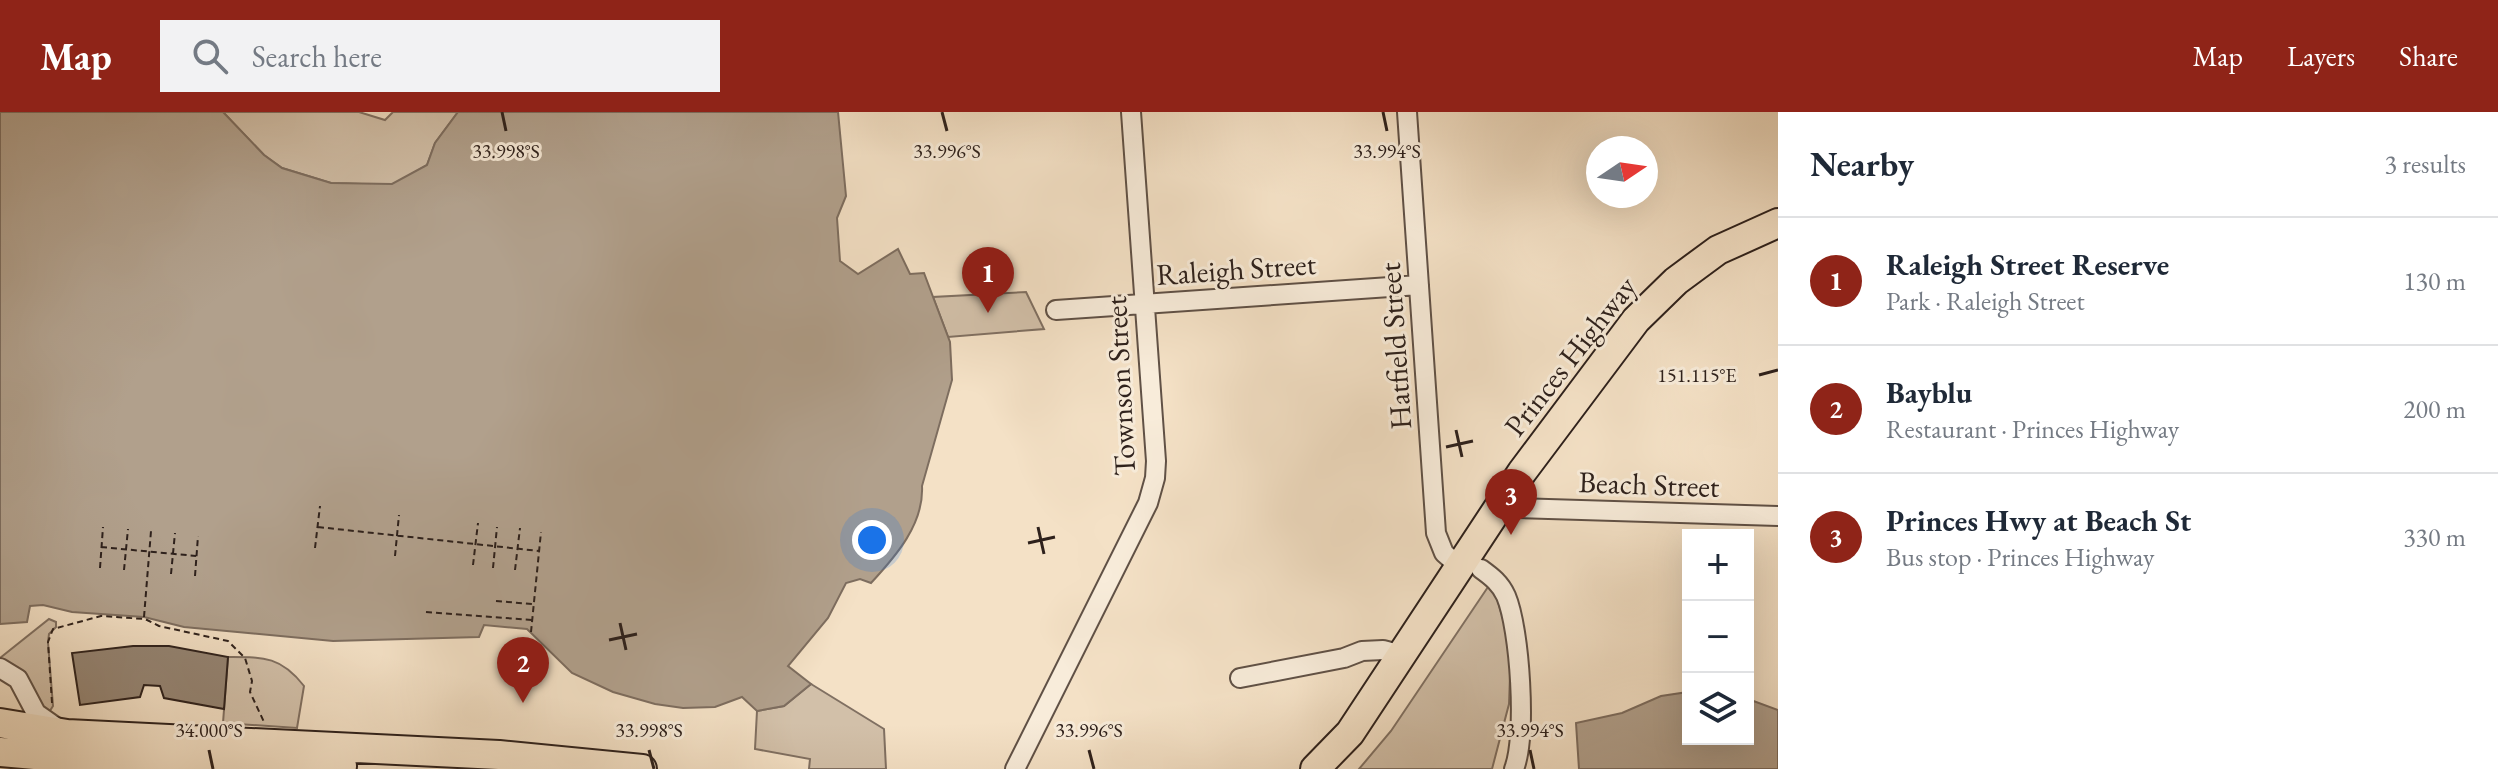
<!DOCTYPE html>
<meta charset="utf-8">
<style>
body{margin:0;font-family:"EB Garamond",serif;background:#f2f2f3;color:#1f2937}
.controls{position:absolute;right:24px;bottom:24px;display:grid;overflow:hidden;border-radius:0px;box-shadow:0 8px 32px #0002}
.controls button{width:72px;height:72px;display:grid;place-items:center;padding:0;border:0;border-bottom:2px solid #e0e1e3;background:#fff;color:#1f2937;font:40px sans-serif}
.compass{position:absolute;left:1586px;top:24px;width:72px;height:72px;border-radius:50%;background:#fff;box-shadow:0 8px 32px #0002;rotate:77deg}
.you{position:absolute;left:872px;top:428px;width:28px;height:28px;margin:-20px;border:6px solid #fff;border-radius:50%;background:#1a73e8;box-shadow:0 0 0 12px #1a73e833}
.badge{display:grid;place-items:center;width:52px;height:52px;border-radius:50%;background:#8f2418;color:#fff;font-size:26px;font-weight:700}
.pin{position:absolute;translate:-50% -66px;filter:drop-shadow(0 2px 4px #0008)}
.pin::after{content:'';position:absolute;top:42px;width:28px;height:24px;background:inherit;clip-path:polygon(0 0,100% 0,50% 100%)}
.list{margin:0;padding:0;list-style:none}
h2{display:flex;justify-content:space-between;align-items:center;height:104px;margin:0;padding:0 32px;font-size:34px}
h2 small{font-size:26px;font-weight:400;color:#747a83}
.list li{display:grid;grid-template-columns:52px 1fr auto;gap:24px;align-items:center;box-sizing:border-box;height:128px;padding:0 32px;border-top:2px solid #e0e1e3}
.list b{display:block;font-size:30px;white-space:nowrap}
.list p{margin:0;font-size:26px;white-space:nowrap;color:#747a83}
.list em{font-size:26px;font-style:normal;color:#747a83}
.icon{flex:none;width:44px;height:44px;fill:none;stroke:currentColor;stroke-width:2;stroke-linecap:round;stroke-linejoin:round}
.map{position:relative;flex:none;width:1778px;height:657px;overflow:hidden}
header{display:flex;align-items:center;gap:48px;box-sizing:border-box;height:112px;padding:0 40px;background:#8f2418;color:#fff}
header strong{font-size:38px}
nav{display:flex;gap:44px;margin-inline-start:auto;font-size:28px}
.search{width:560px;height:72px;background:#f2f2f3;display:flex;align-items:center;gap:20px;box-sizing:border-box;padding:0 28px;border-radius:0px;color:#747a83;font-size:30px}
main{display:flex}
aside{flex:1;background:#fff}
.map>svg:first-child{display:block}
.green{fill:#d2c0a9;stroke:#807062;stroke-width:2}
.water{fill:#b1a08c;stroke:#7d6d5f;stroke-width:2}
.building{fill:#958574;stroke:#2e211c;stroke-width:2}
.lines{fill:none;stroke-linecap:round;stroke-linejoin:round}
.minor-casing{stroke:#605146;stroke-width:22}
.highway-casing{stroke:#2e211c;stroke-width:32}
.path{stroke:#2e211c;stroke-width:2;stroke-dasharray:6 4;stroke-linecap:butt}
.minor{stroke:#f8ecda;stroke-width:18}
.highway{stroke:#f4e1c6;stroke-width:28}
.ticks{fill:none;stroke:#2e211c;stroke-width:3}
.labels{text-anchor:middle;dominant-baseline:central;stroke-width:6;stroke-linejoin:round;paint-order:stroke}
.street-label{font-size:30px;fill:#2e211c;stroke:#f8ecda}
.ticks-label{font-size:20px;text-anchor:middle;fill:#2e211c;stroke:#f8ecda;stroke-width:6;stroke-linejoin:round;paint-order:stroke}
</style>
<header>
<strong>Map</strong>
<div class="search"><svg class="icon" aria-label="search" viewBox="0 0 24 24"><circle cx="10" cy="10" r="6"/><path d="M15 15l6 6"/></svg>Search here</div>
<nav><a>Map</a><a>Layers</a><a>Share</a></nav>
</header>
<main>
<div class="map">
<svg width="1778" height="657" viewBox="0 0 1778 657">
<rect width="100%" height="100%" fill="#f4e1c6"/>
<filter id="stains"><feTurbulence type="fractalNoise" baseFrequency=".0025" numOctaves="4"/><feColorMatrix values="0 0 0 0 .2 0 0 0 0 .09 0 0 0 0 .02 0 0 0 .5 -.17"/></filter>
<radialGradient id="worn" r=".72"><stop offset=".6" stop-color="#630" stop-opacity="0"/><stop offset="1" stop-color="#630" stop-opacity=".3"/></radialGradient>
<!-- green -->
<path class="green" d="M 223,0 L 359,0 L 385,8 L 393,0 L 458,0 L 435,31 L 427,53 L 392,73 L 331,71 L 282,56 L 264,43 Z
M 1026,180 L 1044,217 L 948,225 L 933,185 Z
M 1492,469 L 1511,535 L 1509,592 L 1492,657 L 1359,657 L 1391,619 Z
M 49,507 L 56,510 L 56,515 L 49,522 L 48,530 L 53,594 L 44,608 L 0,556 L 0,546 Z
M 228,545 C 263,545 281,544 304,574 L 297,616 L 223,611 Z
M 811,572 L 884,617 L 886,657 L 809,657 L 810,647 L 755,637 L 757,599 L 784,594 Z"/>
<!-- water -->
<path class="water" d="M 0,0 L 223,0 L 264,43 L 282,56 L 331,71 L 392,72 L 427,53 L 435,31 L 458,0 L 838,0 L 846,84 L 837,106 L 840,149 L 858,162 L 898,137 L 910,162 L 924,161 L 950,230 L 952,268 L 922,374 C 924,412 896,444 871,471 L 860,467 L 846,471 L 828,506 L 788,554 L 811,572 L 784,594 L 757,599 L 742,585 L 715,595 L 683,596 L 655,592 L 613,580 L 572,561 L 527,517 L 484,513 L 479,525 L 333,529 L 184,515 L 144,505 L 72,500 L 43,493 L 30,494 L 27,510 L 0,512 Z
M 1688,580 L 1688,627 L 1748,627 L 1748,587 L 1778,598 L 1778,657 L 1579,657 L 1576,611 L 1622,601 L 1661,584 Z"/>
<!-- building -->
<path class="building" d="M 133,534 L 169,534 L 228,545 L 224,597 L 164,586 L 160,574 L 144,573 L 140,585 L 80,593 L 72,541 Z"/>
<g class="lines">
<defs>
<path id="minor" d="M 1407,0 L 1436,421 L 1444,441 L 1460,455
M 1056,198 L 1419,173
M 1518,396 L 1778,404
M 1481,457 C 1492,465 1500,471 1506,484 C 1520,517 1527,624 1514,657
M 0,556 L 18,567 L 36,601 L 56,615
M 1240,566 L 1344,546 L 1362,539 L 1383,538 L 1402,543
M 1015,657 L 1148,391 L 1155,366 L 1156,349 L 1131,0"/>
<path id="highway" d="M 0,611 L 67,622 L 499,643 L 642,657
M 0,640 L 103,649 L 342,654
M 1315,657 L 1350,621 L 1522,360 L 1636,208 L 1676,169 L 1718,138 L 1778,111"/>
</defs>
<!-- minor casing -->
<use href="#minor" class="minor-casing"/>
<!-- highway casing -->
<use href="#highway" class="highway-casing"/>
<!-- path -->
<path class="path" d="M 318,415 L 539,439
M 101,435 L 196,444
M 315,436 L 320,394
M 395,444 L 399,403
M 473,453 L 478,411
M 100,456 L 103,415
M 493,456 L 497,415
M 124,458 L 128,417
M 515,458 L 520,416
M 171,462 L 175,421
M 195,464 L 198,424
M 496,489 L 532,492
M 426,500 L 532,508
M 144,505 L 151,419
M 531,520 L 541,420
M 52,591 L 48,530 L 53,517 L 101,504 L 145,507 L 159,514 L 228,529 L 245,546 L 252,569 L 250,580 L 264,610"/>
<!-- minor -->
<use href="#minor" class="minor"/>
<!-- highway -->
<use href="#highway" class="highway"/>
</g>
<!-- ticks -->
<path class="ticks" d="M 502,0 L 506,19M 942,0 L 947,19M 1383,0 L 1387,19M 1759,263 L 1778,258M 1456,318 L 1462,345M 1446,335 L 1473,329M 1038,415 L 1044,442M 1028,431 L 1055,425M 620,511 L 626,538M 609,528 L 637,522M 209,638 L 213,657M 649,638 L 654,657M 1089,638 L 1094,657M 1530,638 L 1534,657"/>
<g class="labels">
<!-- street labels -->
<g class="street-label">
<text transform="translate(1236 157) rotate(-4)">Raleigh Street</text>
<text transform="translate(1395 234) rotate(-94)">Hatfield Street</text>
<text transform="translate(1570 244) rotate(-52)">Princes Highway</text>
<text transform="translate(1120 274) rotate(-93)">Townson Street</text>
<text transform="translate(1649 372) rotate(2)">Beach Street</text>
</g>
</g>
<g class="ticks-label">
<text x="506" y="46">33.998°S</text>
<text x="947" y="46">33.996°S</text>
<text x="1387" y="46">33.994°S</text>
<text x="1697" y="270">151.115°E</text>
<text x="209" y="625">34.000°S</text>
<text x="649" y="625">33.998°S</text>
<text x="1089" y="625">33.996°S</text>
<text x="1530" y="625">33.994°S</text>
</g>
<rect width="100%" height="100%" filter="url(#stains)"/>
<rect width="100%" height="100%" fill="url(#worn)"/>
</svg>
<div class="controls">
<button>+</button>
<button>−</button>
<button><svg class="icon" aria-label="layers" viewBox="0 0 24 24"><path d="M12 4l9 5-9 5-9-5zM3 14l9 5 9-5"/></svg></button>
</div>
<svg class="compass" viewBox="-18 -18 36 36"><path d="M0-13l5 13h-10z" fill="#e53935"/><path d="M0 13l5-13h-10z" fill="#747a83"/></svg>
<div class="you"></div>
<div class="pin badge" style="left:988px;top:201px">1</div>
<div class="pin badge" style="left:523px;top:591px">2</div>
<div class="pin badge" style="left:1511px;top:423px">3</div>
</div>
<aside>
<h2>Nearby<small>3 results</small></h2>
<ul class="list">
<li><span class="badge">1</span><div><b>Raleigh Street Reserve</b><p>Park · Raleigh Street</p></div><em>130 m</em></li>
<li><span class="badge">2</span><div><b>Bayblu</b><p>Restaurant · Princes Highway</p></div><em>200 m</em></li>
<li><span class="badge">3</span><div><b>Princes Hwy at Beach St</b><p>Bus stop · Princes Highway</p></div><em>330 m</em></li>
</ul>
</aside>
</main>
